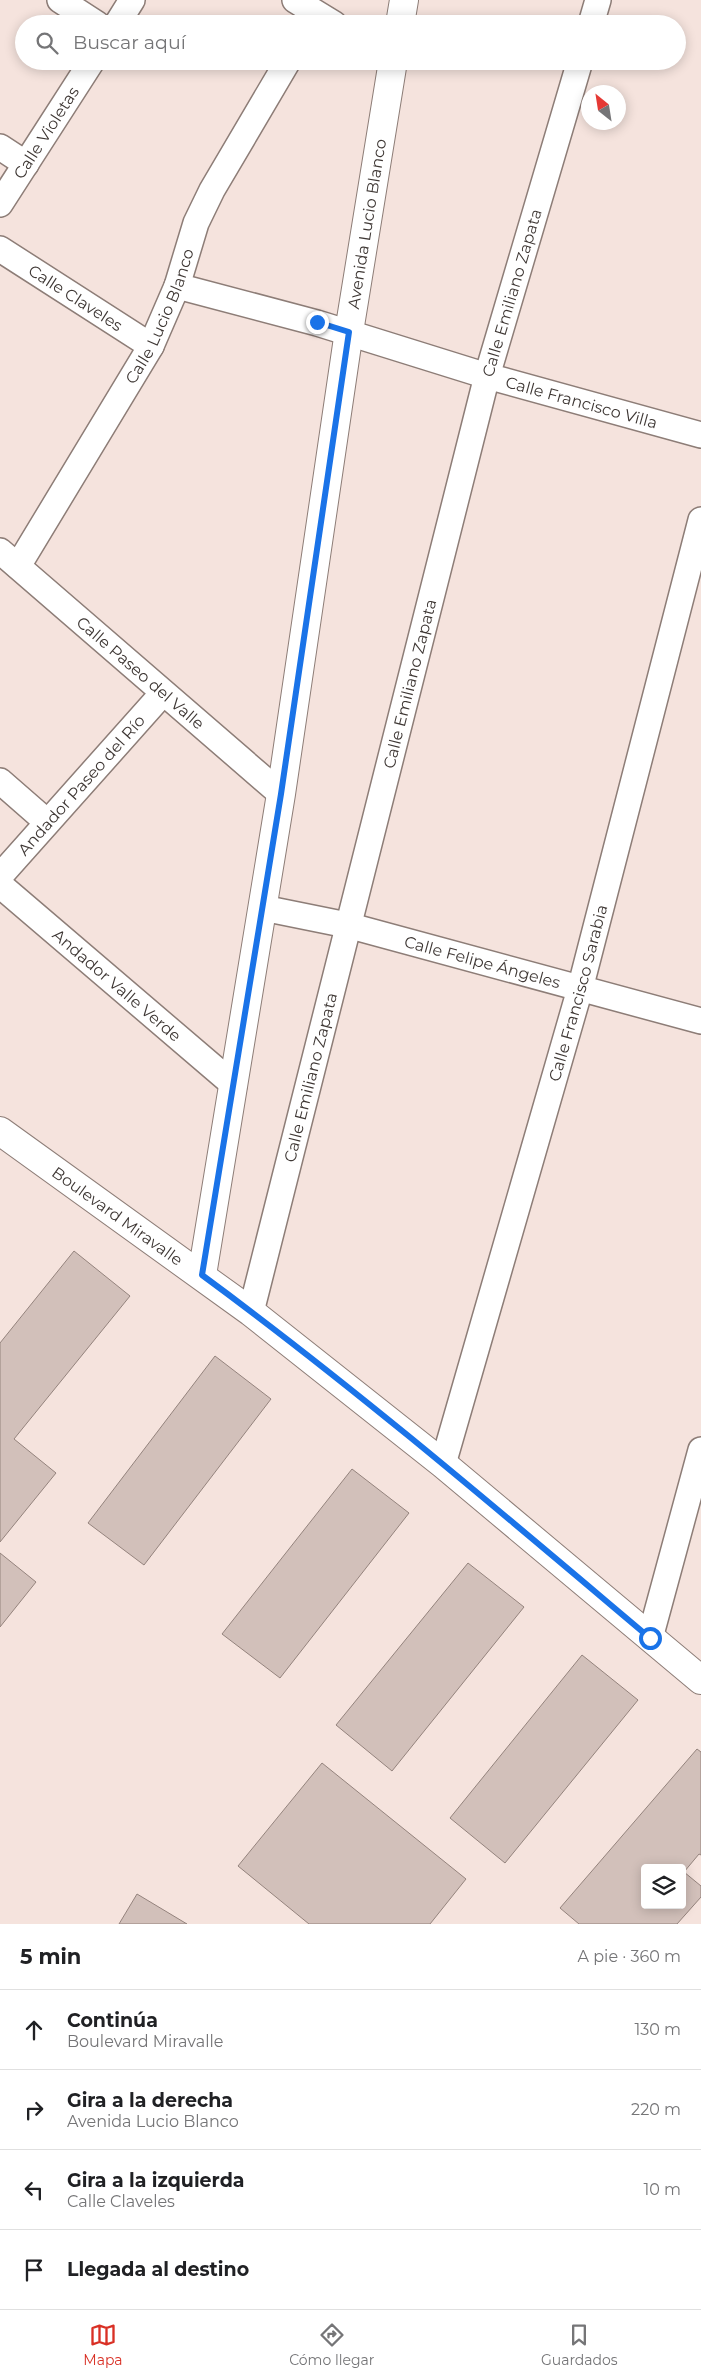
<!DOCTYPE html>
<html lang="es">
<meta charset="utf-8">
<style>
body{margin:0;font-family:Montserrat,sans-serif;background:#f6f6f6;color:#202124}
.controls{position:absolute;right:15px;bottom:15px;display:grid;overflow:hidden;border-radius:5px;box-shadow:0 2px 12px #0003}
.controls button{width:45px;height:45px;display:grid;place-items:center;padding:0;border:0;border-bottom:1px solid #e0e0e0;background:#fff;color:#202124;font:25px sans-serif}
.compass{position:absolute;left:581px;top:85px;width:45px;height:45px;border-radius:50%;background:#fff;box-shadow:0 2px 12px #0003;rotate:330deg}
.stop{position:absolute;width:15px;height:15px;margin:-11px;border:4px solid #1a73e8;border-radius:50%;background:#fff}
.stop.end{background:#1a73e8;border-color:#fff;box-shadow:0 1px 5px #0008}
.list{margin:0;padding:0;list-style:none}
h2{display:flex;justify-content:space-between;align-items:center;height:65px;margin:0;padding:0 20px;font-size:21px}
h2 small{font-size:16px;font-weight:400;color:#757577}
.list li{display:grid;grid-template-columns:32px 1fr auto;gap:15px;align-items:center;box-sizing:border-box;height:80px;padding:0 20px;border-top:1px solid #e0e0e0}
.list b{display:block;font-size:19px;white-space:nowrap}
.list p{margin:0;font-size:16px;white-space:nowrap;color:#757577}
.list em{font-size:16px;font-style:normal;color:#757577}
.icon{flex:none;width:28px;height:28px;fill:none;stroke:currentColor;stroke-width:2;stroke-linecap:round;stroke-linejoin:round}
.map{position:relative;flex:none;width:701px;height:1924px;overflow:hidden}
.search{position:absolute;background:#fff;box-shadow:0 2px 12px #0003;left:15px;right:15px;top:15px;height:55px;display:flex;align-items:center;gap:12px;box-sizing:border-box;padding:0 18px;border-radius:28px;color:#757577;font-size:19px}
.sheet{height:385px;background:#fff}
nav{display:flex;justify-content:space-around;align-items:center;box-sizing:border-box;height:70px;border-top:1px solid #e0e0e0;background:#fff;font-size:14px;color:#757577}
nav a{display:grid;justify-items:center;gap:2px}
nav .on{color:#d93025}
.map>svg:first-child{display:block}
.building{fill:#d2c0ba;stroke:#94837d;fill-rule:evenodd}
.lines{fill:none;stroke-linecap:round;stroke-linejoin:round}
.street-casing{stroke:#8d7d77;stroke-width:28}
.secondary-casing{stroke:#8d7d77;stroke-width:30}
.street{stroke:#fff;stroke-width:25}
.secondary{stroke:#fff;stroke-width:28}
.route{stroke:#1a73e8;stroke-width:6}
.labels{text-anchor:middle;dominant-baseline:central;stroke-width:4;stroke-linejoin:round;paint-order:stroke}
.street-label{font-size:16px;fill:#3e3734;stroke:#f5e3dd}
</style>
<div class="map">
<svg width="701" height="1924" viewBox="0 0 701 1924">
<rect width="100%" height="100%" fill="#f5e3dd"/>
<!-- building -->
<path class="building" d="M 74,1251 L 130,1296 L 14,1439 L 56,1473 L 0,1542 L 0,1343 Z
M 215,1356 L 271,1399 L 144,1565 L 88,1523 Z
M 352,1469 L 409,1513 L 280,1678 L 222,1634 Z
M 0,1553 L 36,1582 L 0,1627 Z
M 468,1563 L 524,1607 L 392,1771 L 336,1725 Z
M 582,1655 L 638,1700 L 505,1863 L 450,1818 Z
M 697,1749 L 701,1752 L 701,1855 L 699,1854 L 684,1872 L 701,1886 L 701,1897 L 677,1924 L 579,1924 L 560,1908 ZM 645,1868 L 682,1868 L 682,1905 L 645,1905 Z
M 322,1763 L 466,1879 L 430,1924 L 309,1924 L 238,1866 Z
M 137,1894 L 187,1924 L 119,1924 Z"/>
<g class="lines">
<defs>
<g id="street">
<path d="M 60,0 L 97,24"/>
<path d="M 295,0 L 334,24"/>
<path d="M 117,24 L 132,0"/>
<path d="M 591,24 L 598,0"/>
<path d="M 0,147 L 26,164"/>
<path id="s1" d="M 0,204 L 92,61"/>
<path id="s2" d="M 0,249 L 151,346"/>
<path id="s3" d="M 177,286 L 317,323 L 487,376 L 701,435"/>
<path id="s4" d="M 0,551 L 281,794"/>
<path id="s5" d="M 18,566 L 151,346 L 177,286 L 196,223 L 212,190 L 288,61"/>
<path d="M 0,781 L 47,822"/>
<path id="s6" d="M 0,876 L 163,693"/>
<path id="s7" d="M 0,885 L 234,1085"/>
<path id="s8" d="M 263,908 L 347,925 L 701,1021"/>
<path id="s9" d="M 251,1312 L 487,376 L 580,61"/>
<path id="s10" d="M 443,1464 L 580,989 L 701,520"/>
<path d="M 650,1638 L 701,1450"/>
</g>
<g id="secondary">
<path d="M 400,24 L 404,0"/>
<path id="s11" d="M 0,1131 L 251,1312 L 443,1464 L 701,1680"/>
<path id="s12" d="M 202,1275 L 281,794 L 348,338 L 393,61"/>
</g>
</defs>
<!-- street casing -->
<use href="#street" class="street-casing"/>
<!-- secondary casing -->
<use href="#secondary" class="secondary-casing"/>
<!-- street -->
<use href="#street" class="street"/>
<!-- secondary -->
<use href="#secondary" class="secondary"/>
</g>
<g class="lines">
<!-- route -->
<path class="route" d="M 317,322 L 349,332 L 281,794 L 202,1275 C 357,1389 503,1514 650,1638"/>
</g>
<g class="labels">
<!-- street labels -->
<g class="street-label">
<text stroke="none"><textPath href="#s1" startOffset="85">Calle Violetas</textPath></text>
<text stroke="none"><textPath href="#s12" startOffset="1064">Avenida Lucio Blanco</textPath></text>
<text stroke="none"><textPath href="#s9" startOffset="1052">Calle Emiliano Zapata</textPath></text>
<text stroke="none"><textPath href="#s2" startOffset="90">Calle Claveles</textPath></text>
<text stroke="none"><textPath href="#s5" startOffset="288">Calle Lucio Blanco</textPath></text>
<text stroke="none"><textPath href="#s3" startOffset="421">Calle Francisco Villa</textPath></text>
<text stroke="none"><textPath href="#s4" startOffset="186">Calle Paseo del Valle</textPath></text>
<text stroke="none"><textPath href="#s9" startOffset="648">Calle Emiliano Zapata</textPath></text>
<text stroke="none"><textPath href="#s6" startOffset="122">Andador Paseo del Río</textPath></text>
<text stroke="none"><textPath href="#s8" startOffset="226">Calle Felipe Ángeles</textPath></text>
<text stroke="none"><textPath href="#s7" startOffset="154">Andador Valle Verde</textPath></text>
<text stroke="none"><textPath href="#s10" startOffset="490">Calle Francisco Sarabia</textPath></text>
<text stroke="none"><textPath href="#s9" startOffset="242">Calle Emiliano Zapata</textPath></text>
<text stroke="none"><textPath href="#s11" startOffset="145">Boulevard Miravalle</textPath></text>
</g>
</g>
</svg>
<div class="controls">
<button><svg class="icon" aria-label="layers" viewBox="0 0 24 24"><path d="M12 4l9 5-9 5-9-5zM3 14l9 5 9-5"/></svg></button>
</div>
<svg class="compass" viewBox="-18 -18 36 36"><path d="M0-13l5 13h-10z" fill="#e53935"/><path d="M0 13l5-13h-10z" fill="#757577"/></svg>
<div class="stop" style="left:650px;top:1638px"></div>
<div class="stop end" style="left:317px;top:322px"></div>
<div class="search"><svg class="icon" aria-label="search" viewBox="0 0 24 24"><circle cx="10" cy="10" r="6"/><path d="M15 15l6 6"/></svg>Buscar aquí</div>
</div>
<section class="sheet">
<h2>5 min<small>A pie · 360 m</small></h2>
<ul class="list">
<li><svg class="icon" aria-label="ahead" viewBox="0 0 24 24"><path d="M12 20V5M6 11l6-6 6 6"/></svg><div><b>Continúa</b><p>Boulevard Miravalle</p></div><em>130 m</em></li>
<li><svg class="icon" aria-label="right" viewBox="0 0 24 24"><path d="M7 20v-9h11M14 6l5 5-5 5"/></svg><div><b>Gira a la derecha</b><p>Avenida Lucio Blanco</p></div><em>220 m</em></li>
<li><svg class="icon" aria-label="left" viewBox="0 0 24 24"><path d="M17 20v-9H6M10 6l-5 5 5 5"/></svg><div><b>Gira a la izquierda</b><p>Calle Claveles</p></div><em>10 m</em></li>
<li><svg class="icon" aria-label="arrive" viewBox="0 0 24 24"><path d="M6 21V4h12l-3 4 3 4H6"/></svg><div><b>Llegada al destino</b></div></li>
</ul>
</section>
<nav>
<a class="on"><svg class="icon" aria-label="map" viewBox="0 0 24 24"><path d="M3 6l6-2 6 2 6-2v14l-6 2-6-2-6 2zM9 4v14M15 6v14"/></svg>Mapa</a>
<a><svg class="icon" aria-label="directions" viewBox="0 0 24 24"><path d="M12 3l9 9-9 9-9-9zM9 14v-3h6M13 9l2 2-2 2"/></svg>Cómo llegar</a>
<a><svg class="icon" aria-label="saved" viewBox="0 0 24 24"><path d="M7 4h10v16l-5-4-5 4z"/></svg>Guardados</a>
</nav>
